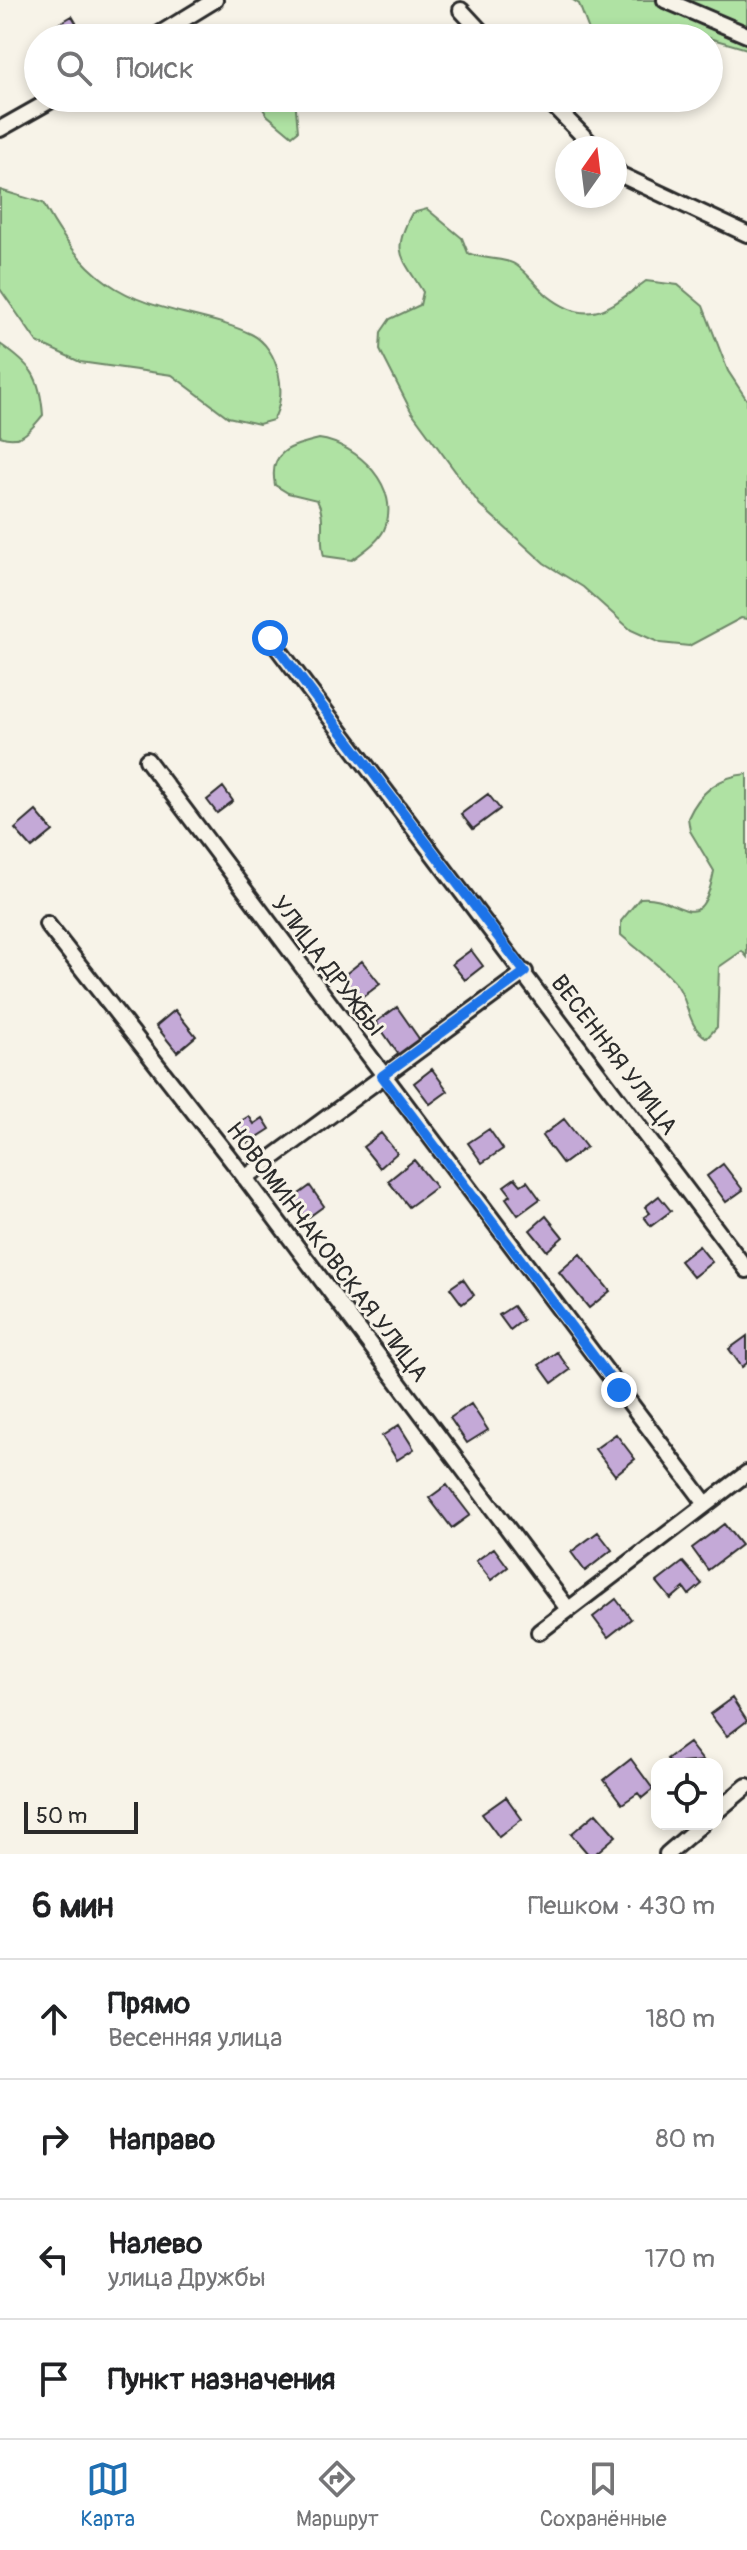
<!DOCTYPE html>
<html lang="ru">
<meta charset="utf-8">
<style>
body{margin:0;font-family:Pangolin,sans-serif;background:#f2f2f2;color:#202124}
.controls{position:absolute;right:24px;bottom:24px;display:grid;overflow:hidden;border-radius:16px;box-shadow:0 4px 12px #0003}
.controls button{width:72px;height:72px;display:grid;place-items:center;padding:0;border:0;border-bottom:2px solid #e0e0e0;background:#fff;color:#202124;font:40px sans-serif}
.compass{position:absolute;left:555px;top:136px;width:72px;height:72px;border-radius:50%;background:#fff;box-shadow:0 4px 12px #0003;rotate:14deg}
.scale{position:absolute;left:24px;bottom:20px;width:114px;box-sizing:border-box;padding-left:8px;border:4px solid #2b2b2b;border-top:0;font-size:22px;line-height:28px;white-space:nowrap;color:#2b2b2b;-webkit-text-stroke:6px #f7f3e8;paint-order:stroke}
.stop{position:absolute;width:24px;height:24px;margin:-18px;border:6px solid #1a73e8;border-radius:50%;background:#fff}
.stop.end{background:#1a73e8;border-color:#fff;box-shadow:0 2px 8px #0008}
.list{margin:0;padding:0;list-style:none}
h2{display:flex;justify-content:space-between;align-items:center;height:104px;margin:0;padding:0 32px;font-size:34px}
h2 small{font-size:26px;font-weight:400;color:#757577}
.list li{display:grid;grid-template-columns:52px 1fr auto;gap:24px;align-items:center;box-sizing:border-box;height:120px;padding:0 32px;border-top:2px solid #e0e0e0}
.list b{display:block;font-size:30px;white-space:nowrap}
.list p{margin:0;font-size:26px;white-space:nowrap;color:#757577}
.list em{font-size:26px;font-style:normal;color:#757577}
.icon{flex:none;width:44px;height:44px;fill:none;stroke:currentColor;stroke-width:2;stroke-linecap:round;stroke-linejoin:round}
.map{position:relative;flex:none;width:747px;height:1854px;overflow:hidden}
.search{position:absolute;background:#fff;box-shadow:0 4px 12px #0003;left:24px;right:24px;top:24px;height:88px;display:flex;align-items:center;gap:20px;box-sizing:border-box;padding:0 28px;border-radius:44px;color:#757577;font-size:30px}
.sheet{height:584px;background:#fff}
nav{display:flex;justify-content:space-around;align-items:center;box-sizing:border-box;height:112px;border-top:2px solid #e0e0e0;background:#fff;font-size:22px;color:#757577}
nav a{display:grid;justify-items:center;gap:4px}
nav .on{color:#1f6fb2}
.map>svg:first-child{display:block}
.green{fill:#afe2a3;stroke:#6d8667;stroke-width:2}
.building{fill:#c4a9d7;stroke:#2b2b2b;stroke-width:2}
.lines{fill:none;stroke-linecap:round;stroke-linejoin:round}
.minor-casing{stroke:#2b2b2b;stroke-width:20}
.minor{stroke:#f7f3e8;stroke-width:14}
.route{stroke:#1a73e8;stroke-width:10}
.labels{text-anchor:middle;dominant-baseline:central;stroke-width:6;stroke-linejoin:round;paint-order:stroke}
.street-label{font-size:24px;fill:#2b2b2b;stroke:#f7f3e8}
</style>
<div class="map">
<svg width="747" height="1854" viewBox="0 0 747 1854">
<rect width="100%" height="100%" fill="#f7f3e8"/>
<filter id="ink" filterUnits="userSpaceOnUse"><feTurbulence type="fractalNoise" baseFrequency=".0125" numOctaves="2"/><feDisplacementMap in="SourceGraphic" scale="16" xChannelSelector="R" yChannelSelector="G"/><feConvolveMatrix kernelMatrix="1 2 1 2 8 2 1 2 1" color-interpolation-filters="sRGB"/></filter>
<g filter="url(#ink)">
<!-- green -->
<path class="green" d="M 573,0 L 747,0 L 747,49 L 709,38 L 592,38 L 579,4 Z
M 256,98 L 295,98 L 298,131 L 292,136 L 267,115 Z
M 0,190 L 43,203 C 59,233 79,263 108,283 C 150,313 207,313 251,334 C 280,348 288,396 273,420 L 259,424 L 228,417 L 172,375 L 80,362 L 37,342 L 0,289 Z
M 427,209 L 462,238 L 468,253 C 482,260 505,257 516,265 C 528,273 537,287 548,296 C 590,329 610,307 646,281 L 678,285 L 703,306 L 728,371 L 747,400 L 747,619 L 741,618 L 689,646 L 660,643 L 631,630 L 583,587 L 544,563 L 480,505 L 411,411 L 380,350 L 381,332 L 390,319 L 420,305 L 423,292 C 401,255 391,253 412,213 Z
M 0,344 C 32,366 40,376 43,415 C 30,430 22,444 0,436 Z
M 319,439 C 357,444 403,488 384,530 C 377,543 364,551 352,560 L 324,556 C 318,536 327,518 317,500 L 288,493 L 275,485 C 268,451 291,446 319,439 Z
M 747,774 L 747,957 L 742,951 L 719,967 L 717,1027 L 707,1038 C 686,1025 690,1004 677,985 C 662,966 639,951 621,935 L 621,921 L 640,898 C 679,893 700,944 714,871 L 690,831 L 688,818 C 699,793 719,776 747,774 Z"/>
<!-- building -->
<path class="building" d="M 72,16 L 78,26 L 55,38 L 50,29 Z
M 223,787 L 233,801 L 217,813 L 207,800 Z
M 488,794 L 500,809 L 473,829 L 461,814 Z
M 36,811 L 53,831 L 32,848 L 15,829 Z
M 471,950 L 483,966 L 465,980 L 452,964 Z
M 362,961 L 380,984 L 360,999 L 342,977 Z
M 397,1007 L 420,1040 L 399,1055 L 376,1022 Z
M 175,1010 L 196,1036 L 177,1052 L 156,1026 Z
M 432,1069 L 448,1091 L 430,1104 L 414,1083 Z
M 249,1116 L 254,1124 L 263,1118 L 270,1129 L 248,1143 L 236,1124 Z
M 564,1119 L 586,1147 L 563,1164 L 542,1136 Z
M 489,1129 L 503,1149 L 482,1163 L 468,1143 Z
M 381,1133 L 397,1153 L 380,1168 L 363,1147 Z
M 414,1160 L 436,1187 L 409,1207 L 388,1181 Z
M 723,1164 L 743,1190 L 726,1202 L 707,1176 Z
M 515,1178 L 521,1185 L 527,1181 L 540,1199 L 518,1215 L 506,1198 L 511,1195 L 504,1186 Z
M 310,1186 L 324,1206 L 306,1219 L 292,1199 Z
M 659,1196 L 671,1211 L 651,1226 L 644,1217 L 650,1213 L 645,1207 Z
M 546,1216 L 563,1237 L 547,1251 L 530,1230 Z
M 699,1246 L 712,1262 L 693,1277 L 680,1261 Z
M 580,1254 L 610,1291 L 589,1308 L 559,1272 Z
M 463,1279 L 474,1295 L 462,1304 L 450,1288 Z
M 513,1306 L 523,1320 L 510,1330 L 499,1315 Z
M 747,1336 L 747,1363 L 742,1367 L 729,1349 Z
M 557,1352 L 570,1370 L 552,1383 L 539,1365 Z
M 471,1404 L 488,1430 L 467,1443 L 450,1418 Z
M 399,1425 L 414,1449 L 397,1460 L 382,1436 Z
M 616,1434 L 635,1459 L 615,1475 L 595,1449 Z
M 447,1485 L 470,1515 L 452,1528 L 429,1498 Z
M 724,1524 L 741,1545 L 708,1570 L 692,1548 Z
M 598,1532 L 612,1550 L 585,1571 L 571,1552 Z
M 494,1548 L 508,1567 L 491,1580 L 476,1561 Z
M 683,1562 L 702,1584 L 689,1595 L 684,1588 L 671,1599 L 657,1582 Z
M 616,1599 L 631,1619 L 608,1637 L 593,1617 Z
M 732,1698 L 747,1721 L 727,1736 L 710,1714 Z
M 689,1743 L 703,1761 L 671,1764 L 667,1759 Z
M 631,1759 L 653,1789 L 642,1798 L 638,1793 L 622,1804 L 604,1780 Z
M 506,1797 L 522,1819 L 499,1837 L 482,1814 Z
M 596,1813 L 616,1836 L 595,1854 L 588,1854 L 571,1834 Z"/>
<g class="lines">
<defs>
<path id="minor" d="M 665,0 L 747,35
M 461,10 L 487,38
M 153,38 L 215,0
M 546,98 L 595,148
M 0,129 L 55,98
M 615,169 L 621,175 L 747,234
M 270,638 L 747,1270
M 147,760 L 706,1504
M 47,924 L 240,1171 L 568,1609
M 245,1178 L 525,972
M 539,1632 L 747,1473
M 717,1811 L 747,1786
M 667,1854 L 702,1824"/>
</defs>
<!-- minor casing -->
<use href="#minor" class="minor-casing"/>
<!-- minor -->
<use href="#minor" class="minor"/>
</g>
</g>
<g class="lines" filter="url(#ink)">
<!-- route -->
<path class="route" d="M 270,638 L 525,972 L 382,1076 L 619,1390"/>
</g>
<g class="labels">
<!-- street labels -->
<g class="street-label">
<text transform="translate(327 966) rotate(53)">УЛИЦА ДРУЖБЫ</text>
<text transform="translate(614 1055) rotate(53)">ВЕСЕННЯЯ УЛИЦА</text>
<text transform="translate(327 1252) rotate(53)">НОВОМИНЧАКОВСКАЯ УЛИЦА</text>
</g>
</g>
</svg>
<div class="controls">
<button><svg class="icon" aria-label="locate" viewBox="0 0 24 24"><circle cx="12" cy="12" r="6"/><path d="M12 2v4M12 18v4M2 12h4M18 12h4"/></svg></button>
</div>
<svg class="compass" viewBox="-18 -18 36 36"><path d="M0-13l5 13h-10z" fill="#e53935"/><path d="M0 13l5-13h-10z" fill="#757577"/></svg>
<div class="scale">50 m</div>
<div class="stop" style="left:270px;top:638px"></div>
<div class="stop end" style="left:619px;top:1390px"></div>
<div class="search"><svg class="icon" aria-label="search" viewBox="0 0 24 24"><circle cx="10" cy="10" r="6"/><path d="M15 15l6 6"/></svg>Поиск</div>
</div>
<section class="sheet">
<h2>6 мин<small>Пешком · 430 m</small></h2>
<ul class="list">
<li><svg class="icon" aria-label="ahead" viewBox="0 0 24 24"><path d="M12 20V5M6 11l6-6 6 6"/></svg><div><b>Прямо</b><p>Весенняя улица</p></div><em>180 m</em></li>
<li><svg class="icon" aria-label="right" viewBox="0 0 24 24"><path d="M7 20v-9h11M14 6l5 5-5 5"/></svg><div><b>Направо</b></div><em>80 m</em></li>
<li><svg class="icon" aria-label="left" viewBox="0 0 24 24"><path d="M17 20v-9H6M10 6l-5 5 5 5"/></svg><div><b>Налево</b><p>улица Дружбы</p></div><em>170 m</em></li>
<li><svg class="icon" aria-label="arrive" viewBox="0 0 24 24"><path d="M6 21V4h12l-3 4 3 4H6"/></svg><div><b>Пункт назначения</b></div></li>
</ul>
</section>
<nav>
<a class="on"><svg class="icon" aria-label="map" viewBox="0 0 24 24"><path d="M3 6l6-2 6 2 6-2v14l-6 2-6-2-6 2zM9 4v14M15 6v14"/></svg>Карта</a>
<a><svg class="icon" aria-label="directions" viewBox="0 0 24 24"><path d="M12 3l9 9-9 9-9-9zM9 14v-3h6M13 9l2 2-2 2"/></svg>Маршрут</a>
<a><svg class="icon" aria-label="saved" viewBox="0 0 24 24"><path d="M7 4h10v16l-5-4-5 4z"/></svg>Сохранённые</a>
</nav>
